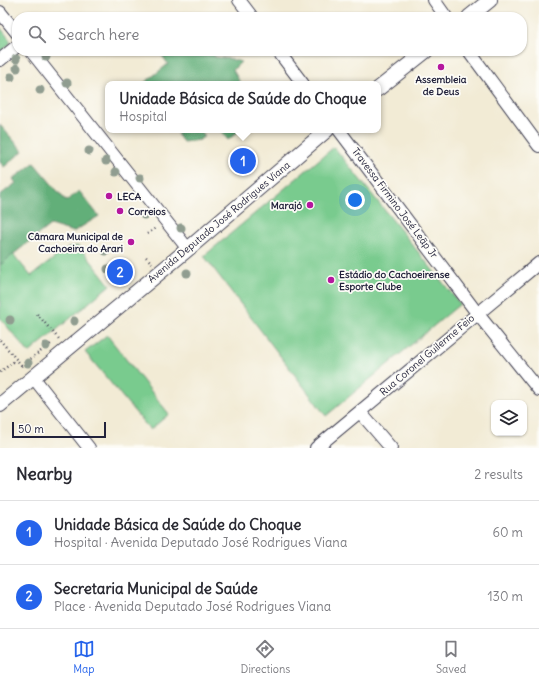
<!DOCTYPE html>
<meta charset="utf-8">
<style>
body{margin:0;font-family:Delius,sans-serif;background:#f2f2f3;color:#2b2b33}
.controls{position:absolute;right:12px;bottom:12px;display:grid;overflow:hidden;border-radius:8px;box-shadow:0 1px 3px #0004}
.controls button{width:36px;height:36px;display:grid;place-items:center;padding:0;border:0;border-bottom:1px solid #e1e1e2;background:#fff;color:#2b2b33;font:20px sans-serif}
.scale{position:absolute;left:12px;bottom:10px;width:94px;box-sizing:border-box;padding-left:4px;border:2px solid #22223b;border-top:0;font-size:11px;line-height:14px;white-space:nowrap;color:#22223b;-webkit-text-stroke:3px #fdfcf7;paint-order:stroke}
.you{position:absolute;left:355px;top:200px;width:14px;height:14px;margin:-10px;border:3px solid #fff;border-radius:50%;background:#1a73e8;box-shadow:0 0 0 6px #1a73e833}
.badge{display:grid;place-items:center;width:26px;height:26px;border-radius:50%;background:#2563eb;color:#fff;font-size:13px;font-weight:700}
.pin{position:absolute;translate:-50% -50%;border:2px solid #fff;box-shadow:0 1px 4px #0006}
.popup{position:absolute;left:105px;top:81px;width:276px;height:52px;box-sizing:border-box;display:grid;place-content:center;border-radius:8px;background:#fff;filter:drop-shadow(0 1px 3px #0005);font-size:13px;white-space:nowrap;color:#7c7c81}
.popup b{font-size:15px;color:#2b2b33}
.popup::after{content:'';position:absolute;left:50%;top:100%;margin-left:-8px;border:8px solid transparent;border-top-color:#fff}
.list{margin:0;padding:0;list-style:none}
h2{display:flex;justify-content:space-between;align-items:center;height:52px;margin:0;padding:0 16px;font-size:17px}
h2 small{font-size:13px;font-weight:400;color:#7c7c81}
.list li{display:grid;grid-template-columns:26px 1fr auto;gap:12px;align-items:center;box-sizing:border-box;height:64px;padding:0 16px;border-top:1px solid #e1e1e2}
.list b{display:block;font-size:15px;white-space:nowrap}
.list p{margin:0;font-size:13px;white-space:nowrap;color:#7c7c81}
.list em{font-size:13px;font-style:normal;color:#7c7c81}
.icon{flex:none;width:22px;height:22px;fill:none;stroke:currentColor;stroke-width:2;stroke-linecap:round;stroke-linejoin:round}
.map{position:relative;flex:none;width:539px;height:448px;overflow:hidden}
.search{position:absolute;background:#fff;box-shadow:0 1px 3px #0004;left:12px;right:12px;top:12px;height:44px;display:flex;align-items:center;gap:10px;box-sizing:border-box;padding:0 14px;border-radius:16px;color:#7c7c81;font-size:15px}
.sheet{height:180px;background:#fff}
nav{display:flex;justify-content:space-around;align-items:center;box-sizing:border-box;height:56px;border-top:1px solid #e1e1e2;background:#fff;font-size:11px;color:#7c7c81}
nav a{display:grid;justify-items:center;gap:2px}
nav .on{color:#2563eb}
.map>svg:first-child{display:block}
.green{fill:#79cb8e;stroke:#4e7664}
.forest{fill:#62af79;stroke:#42685a}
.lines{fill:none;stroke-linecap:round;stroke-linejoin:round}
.minor-casing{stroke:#414052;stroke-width:14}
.tertiary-casing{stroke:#414052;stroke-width:16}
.path{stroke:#414052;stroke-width:2.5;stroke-dasharray:1 3;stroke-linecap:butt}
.minor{stroke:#fff;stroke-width:12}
.tertiary{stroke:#fff;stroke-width:14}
.tree{fill:#909d90}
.poi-dot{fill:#b5179e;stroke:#fdfcf7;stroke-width:1.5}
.labels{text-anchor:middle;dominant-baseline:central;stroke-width:3.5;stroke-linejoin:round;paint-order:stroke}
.poi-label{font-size:10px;font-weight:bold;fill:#22223b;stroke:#fdfcf7;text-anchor:start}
.street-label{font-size:10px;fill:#22223b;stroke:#fdfcf7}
</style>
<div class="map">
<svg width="539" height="448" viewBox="0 0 539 448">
<rect width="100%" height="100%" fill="#fdfcf7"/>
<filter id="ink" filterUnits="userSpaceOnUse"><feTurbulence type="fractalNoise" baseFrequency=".025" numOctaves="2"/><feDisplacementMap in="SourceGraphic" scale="8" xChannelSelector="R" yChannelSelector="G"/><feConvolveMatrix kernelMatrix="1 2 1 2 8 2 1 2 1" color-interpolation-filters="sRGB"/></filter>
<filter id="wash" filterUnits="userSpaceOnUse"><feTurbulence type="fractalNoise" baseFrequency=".012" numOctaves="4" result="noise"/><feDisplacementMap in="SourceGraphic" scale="16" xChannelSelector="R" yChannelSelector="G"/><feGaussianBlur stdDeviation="0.9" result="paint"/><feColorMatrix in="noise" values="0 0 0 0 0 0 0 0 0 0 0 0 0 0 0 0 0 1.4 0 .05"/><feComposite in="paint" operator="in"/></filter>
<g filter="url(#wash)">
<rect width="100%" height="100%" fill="#f2ebd5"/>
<!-- green -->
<path class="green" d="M 0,27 L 10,40 L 10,44 L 0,53 Z
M 334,147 L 460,304 L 326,416 L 204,256 Z
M 79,246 L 110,285 L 29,353 L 0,318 L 0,265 L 13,254 L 31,276 L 69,247 Z
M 107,335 L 169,414 L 150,430 L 85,352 Z"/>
<!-- forest -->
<path class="forest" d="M 159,51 L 212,51 L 215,57 L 231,59 L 241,62 L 233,70 L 241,84 L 143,84 L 168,64 Z
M 0,125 L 23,151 L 4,167 L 0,162 Z
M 180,130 L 199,130 L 205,135 L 200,140 L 183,142 L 177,134 Z
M 220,130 L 240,130 L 228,140 Z
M 34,163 L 66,201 L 79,191 L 99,216 L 73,232 L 50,225 L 0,265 L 0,195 L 16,183 L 13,179 Z"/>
</g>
<g filter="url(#ink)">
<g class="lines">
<defs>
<path id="minor" d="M 239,0 L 252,17
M 434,0 L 446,17
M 0,12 L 17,33
M 31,51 L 188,249
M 278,51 L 303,84
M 469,51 L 539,146
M 0,60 L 17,46
M 339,130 L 477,313 L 539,390
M 33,377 L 89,448
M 360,412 L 391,448
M 316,448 L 539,263"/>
<path id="tertiary" d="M 469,17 L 490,0
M 378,89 L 426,51
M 0,405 L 188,249 L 327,130"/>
</defs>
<!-- minor casing -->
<use href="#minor" class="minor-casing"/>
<!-- tertiary casing -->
<use href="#tertiary" class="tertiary-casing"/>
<!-- path -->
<path class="path" d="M 147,234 L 156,228
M 146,257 L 152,263
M 124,277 L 128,282
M 37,314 L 59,339
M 0,340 L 22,366
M 21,366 L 52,343
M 0,372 L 16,360"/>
<!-- minor -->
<use href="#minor" class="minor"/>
<!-- tertiary -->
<use href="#tertiary" class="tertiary"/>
</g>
<!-- trees -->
<g class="tree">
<circle cx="46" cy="57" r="4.5"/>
<circle cx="16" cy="59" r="4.5"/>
<circle cx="17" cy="68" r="4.5"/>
<circle cx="11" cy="77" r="4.5"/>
<circle cx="67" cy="83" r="4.5"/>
<circle cx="40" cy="90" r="4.5"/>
<circle cx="89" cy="151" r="4.5"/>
<circle cx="106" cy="161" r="4.5"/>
<circle cx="116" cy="172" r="4.5"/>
<circle cx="140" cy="178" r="4.5"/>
<circle cx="144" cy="215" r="4.5"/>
<circle cx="181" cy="228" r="4.5"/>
<circle cx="106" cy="251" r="4.5"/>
<circle cx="108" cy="269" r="4.5"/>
<circle cx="187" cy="273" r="4.5"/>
<circle cx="10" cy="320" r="4.5"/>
<circle cx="74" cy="321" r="4.5"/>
<circle cx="46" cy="346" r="4.5"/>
<circle cx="28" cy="363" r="4.5"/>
</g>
</g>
<!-- markers -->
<g class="poi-dot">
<circle cx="441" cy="67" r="4"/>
<circle cx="109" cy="196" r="4"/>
<circle cx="310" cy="205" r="4"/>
<circle cx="120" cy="211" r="4"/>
<circle cx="131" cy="242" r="4"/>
<circle cx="331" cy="280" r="4"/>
</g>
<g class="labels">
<!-- poi labels -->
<g class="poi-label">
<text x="441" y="79" text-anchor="middle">Assembleia<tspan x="441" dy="12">de Deus</tspan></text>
<text x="117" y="196">LECA</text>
<text x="302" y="205" text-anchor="end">Marajó</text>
<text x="128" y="211">Correios</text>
<text x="123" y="236" text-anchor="end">Câmara Municipal de<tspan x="123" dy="12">Cachoeira do Arari</tspan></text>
<text x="339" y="274">Estádio do Cachoeirense<tspan x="339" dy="12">Esporte Clube</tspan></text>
</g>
<!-- street labels -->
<g class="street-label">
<text transform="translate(395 203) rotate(53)">Travessa Firmino José Leãp Jr</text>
<text transform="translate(219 222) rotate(-40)">Avenida Deputado José Rodrigues Viana</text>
<text transform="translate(427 355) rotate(-40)">Rua Coronel Guilerme Feio</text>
</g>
</g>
</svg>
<div class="controls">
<button><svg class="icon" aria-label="layers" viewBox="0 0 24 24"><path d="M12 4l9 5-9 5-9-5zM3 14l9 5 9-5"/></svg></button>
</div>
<div class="scale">50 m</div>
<div class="you"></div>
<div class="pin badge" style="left:243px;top:161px">1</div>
<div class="popup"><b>Unidade Básica de Saúde do Choque</b>Hospital</div>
<div class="pin badge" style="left:120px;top:272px">2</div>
<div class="search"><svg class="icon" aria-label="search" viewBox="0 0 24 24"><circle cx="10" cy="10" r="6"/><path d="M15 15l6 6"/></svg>Search here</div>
</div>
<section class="sheet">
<h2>Nearby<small>2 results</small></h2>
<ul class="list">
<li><span class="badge">1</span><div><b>Unidade Básica de Saúde do Choque</b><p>Hospital · Avenida Deputado José Rodrigues Viana</p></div><em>60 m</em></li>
<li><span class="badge">2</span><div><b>Secretaria Municipal de Saúde</b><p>Place · Avenida Deputado José Rodrigues Viana</p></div><em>130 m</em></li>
</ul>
</section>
<nav>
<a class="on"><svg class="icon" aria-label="map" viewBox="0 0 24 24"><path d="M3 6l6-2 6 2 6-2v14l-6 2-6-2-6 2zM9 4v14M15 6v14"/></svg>Map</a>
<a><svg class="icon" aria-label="directions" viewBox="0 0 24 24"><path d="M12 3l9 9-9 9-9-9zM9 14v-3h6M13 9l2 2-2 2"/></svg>Directions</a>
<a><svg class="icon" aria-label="saved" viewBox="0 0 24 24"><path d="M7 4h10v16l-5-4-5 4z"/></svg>Saved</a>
</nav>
